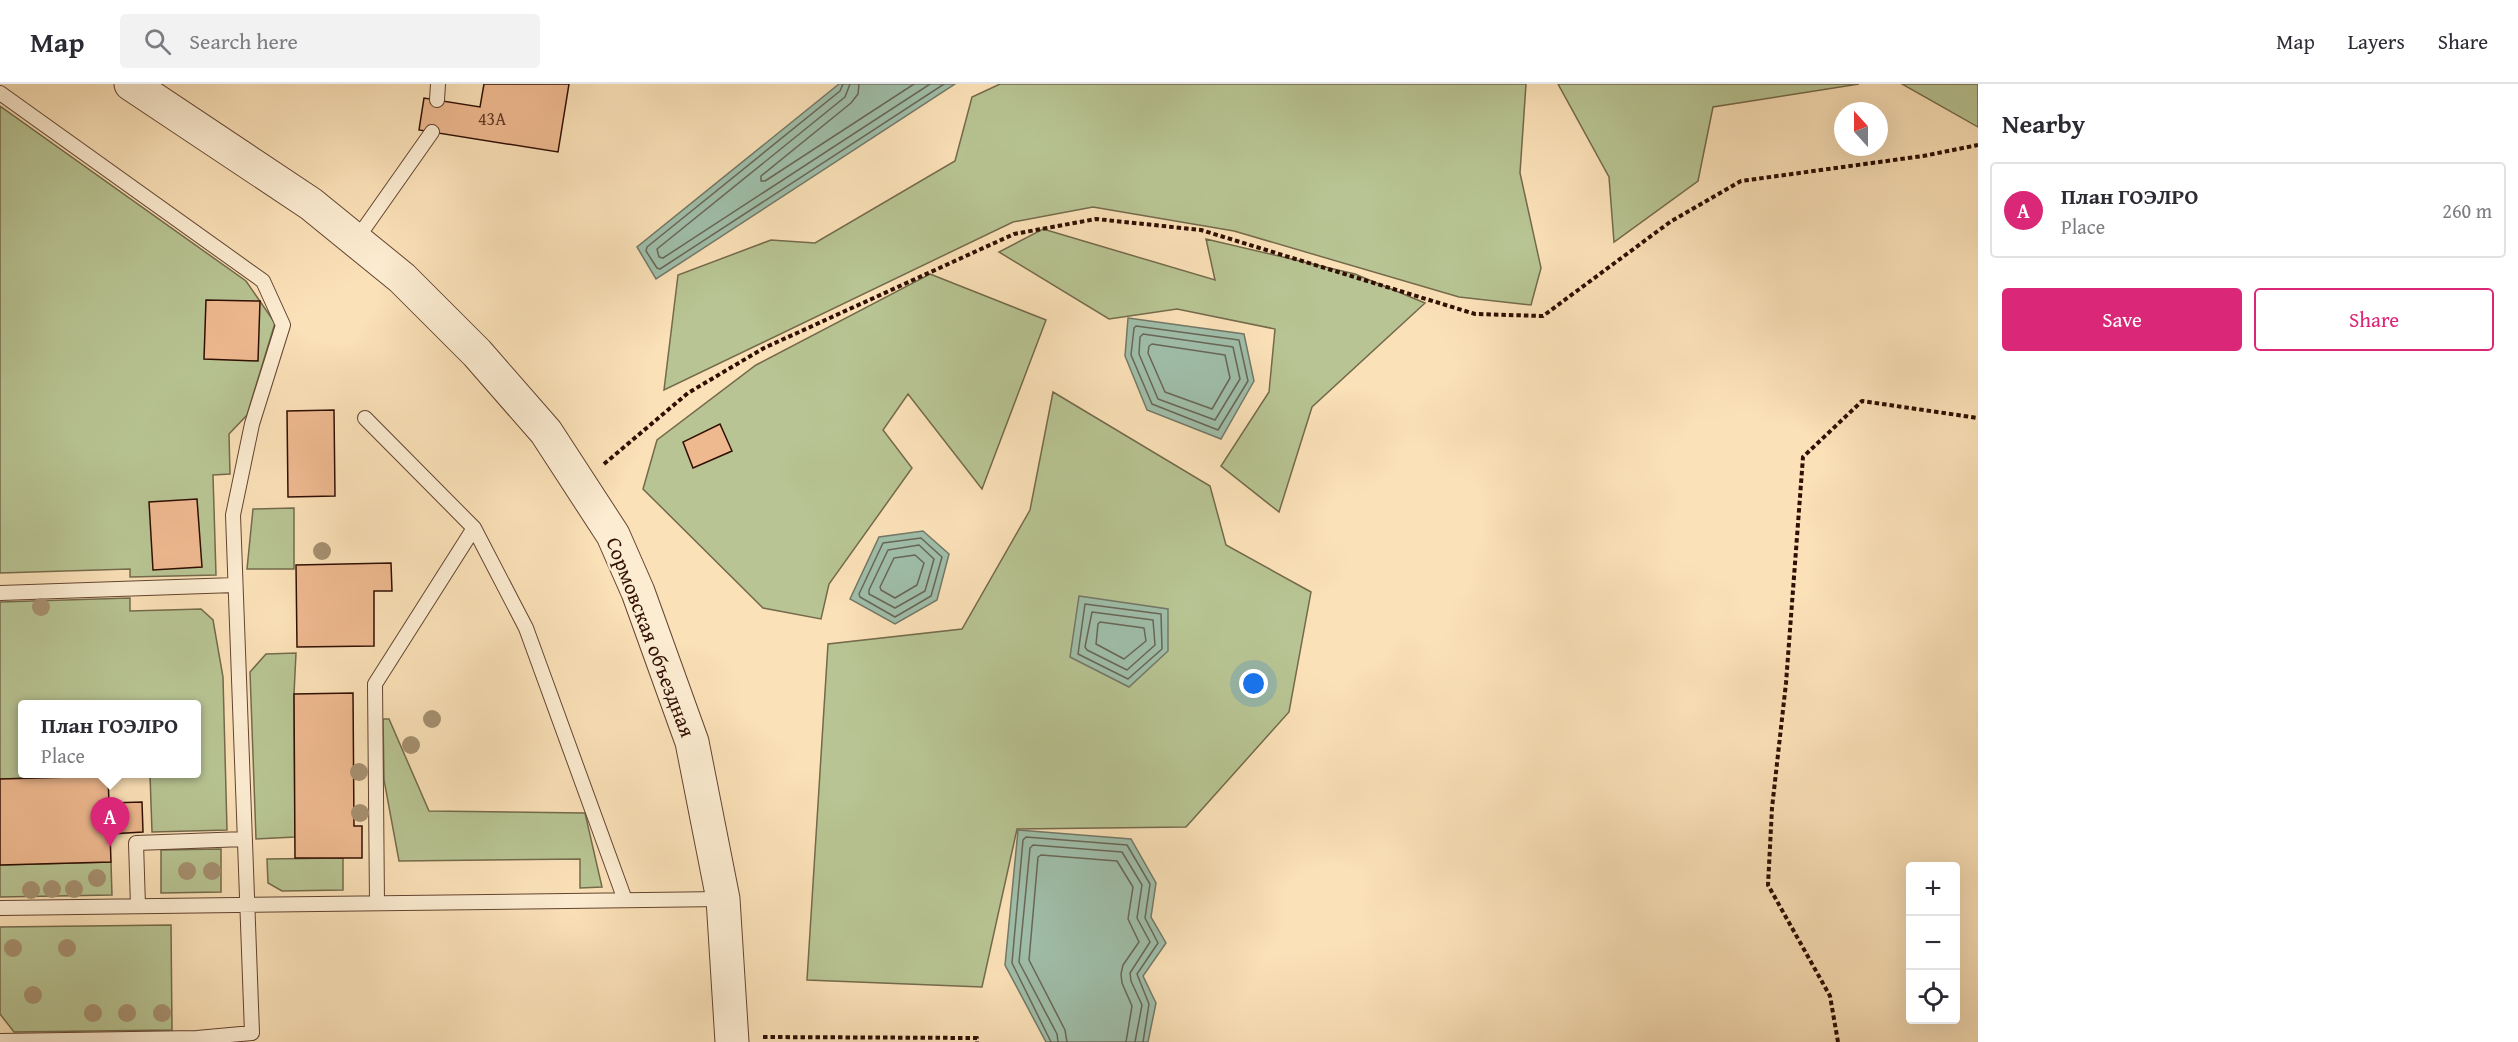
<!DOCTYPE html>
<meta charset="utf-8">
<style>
body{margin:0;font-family:"Gentium Book Plus",serif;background:#f2f2f3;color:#2b2b33}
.controls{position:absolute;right:18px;bottom:18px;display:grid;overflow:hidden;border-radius:6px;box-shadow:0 6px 24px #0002}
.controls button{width:54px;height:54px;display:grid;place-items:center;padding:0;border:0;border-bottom:2px solid #e1e1e2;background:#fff;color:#2b2b33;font:30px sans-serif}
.compass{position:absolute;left:1834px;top:18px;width:54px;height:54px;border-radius:50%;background:#fff;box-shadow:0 6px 24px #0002;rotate:339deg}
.you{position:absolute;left:1254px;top:600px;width:21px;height:21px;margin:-15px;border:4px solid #fff;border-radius:50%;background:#1a73e8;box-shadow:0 0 0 9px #1a73e833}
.badge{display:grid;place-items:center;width:39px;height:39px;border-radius:50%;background:#db2777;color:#fff;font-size:20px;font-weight:700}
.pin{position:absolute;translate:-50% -50px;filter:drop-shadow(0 2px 3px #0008)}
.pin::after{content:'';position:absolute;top:32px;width:21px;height:18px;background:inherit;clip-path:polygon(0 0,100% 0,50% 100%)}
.popup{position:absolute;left:18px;top:616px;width:183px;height:78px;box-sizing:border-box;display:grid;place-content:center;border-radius:6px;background:#fff;filter:drop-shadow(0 2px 4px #0005);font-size:20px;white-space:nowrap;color:#7c7c81}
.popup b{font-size:22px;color:#2b2b33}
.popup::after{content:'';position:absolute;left:50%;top:100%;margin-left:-12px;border:12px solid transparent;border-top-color:#fff}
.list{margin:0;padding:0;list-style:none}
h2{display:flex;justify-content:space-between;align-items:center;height:78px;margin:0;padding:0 24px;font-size:26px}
h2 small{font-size:20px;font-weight:400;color:#7c7c81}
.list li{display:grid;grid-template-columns:39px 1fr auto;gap:18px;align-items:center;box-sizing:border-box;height:96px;margin:0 12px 12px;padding:0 12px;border:2px solid #e1e1e2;border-radius:6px}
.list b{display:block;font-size:22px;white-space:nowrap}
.list p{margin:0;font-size:20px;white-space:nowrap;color:#7c7c81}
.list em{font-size:20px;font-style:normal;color:#7c7c81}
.actions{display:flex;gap:12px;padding:18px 24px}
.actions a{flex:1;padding:14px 0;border:2px solid #db2777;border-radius:6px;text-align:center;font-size:21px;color:#db2777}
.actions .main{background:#db2777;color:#fff}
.icon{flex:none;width:33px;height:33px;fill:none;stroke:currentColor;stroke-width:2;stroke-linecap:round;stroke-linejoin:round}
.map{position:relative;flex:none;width:1978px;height:958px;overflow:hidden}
header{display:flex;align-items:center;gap:36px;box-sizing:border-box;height:84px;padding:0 30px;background:#fff;border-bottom:2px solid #e1e1e2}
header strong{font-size:28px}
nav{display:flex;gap:33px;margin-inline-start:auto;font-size:21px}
.search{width:420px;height:54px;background:#f2f2f3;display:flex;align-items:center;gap:15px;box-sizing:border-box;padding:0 21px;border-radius:6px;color:#7c7c81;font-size:22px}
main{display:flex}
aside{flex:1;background:#fff}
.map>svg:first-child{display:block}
.green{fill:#b8c493;stroke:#746a4b;stroke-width:1.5;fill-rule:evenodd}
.water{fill:#9fbeaa;stroke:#737867;stroke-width:1.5}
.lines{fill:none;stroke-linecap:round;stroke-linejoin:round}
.shore{stroke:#686656;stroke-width:1.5}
.building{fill:#efb990;stroke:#300f03;stroke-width:1.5}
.service-casing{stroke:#634430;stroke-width:16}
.tertiary-casing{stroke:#634430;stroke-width:35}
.path{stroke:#300f03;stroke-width:4;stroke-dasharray:4.5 3;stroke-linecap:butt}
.service{stroke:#fcecd1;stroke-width:14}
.tertiary{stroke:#fcecd1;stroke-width:33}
.tree{fill:#a69070}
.labels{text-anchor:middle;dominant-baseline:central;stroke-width:4.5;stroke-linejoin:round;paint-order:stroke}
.number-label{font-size:18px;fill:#603a26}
.street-label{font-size:21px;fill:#300f03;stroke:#fcecd1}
</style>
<header>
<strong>Map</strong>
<div class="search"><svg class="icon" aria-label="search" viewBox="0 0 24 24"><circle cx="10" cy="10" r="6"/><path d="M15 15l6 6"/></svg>Search here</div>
<nav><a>Map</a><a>Layers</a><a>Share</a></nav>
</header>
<main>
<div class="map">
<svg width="1978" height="958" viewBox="0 0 1978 958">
<rect width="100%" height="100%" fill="#fbe1b8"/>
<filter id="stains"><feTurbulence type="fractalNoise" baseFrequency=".00333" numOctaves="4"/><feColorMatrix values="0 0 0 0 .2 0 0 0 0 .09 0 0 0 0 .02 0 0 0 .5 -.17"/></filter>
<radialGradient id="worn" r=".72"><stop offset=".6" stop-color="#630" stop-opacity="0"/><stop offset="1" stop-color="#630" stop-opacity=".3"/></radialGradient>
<!-- green -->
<path class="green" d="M 1000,0 L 1526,0 L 1520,89 L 1541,184 L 1531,221 L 1459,213 L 1234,147 L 1093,123 L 1013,138 L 664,306 L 678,191 L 771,156 L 815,159 L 955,77 L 972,13 Z
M 1558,0 L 1859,0 L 1713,23 L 1698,97 L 1614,158 L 1609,93 Z
M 1902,0 L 1978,0 L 1978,43 Z
M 0,22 L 246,197 L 275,239 L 247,331 L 229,350 L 230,390 L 213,391 L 216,491 L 130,493 L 130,485 L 0,489 Z
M 1043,145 L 1215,196 L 1206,155 L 1355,190 L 1425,219 L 1312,323 L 1279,428 L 1221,382 L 1269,308 L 1275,245 L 1177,225 L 1109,235 L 999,168 Z
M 930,190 L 1046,236 L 982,405 L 908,310 L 883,346 L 912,384 L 829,500 L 821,535 L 763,524 L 643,405 L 657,356 L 756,281 Z
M 1053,308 L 1210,402 L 1226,461 L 1311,508 L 1289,628 L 1186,743 L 1017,745 L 982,903 L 807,896 L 828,560 L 962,545 L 1030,426 Z
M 294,424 L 294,485 L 247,485 L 253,425 Z
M 130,514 L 130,527 L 201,525 L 213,536 L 223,593 L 227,746 L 152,748 L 150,691 L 0,695 L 0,518 ZM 23,620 L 197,620 L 197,690 L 23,690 Z
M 296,569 L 294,610 L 295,753 L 256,755 L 250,588 L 266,570 Z
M 383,635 L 389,635 L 429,727 L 585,729 L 602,803 L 580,804 L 580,775 L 399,777 L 384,696 Z
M 221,765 L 221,808 L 161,809 L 161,766 Z
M 343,774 L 343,806 L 282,807 L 268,799 L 267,775 Z
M 111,778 L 112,811 L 0,813 L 0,781 Z
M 171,841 L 172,946 L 14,948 L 0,930 L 0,843 Z"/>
<!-- water -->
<path class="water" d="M 839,0 L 955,0 L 656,195 L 637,163 Z
M 1128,234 L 1244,250 L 1254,297 L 1221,355 L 1147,326 L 1125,272 Z
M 923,447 L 949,470 L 937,516 L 895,540 L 850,515 L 879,453 Z
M 1079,512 L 1168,525 L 1168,567 L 1129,603 L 1070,573 Z
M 1018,746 L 1131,755 L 1156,799 L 1151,833 L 1166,859 L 1143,892 L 1156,919 L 1148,958 L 1046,958 L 1005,881 Z"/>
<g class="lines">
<!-- shore -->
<path class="shore" d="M 843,0 L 840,7 L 647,163 L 646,167 L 657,184 L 660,185 L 944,0
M 850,0 L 845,13 L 657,165 L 659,173 L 663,174 L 930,0
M 859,0 L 858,10 L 851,19 L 761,92 L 761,97 L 765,97 L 914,0
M 1136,242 L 1239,256 L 1248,297 L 1218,346 L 1152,320 L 1131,271 L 1134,244 Z
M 1143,250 L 1233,263 L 1240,295 L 1215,336 L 1158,315 L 1139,270 L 1140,253 Z
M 1152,260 L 1225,271 L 1230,294 L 1212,325 L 1165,308 L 1148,269 L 1149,262 Z
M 921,454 L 942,473 L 931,512 L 895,533 L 860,513 L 859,510 L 883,459 Z
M 919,461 L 934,475 L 925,507 L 895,524 L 869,510 L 869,506 L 888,466 Z
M 915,471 L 924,479 L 917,501 L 895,514 L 881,506 L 880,503 L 894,474 Z
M 1085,520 L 1161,530 L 1162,565 L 1128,595 L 1078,570 Z
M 1092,528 L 1153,536 L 1155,561 L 1127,586 L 1087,566 L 1085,563 Z
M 1100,538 L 1144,544 L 1146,557 L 1124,575 L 1096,560 L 1098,540 Z
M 1051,958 L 1012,879 L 1023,756 L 1026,753 L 1127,761 L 1150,800 L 1145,834 L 1158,859 L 1137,890 L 1149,920 L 1143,958
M 1058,958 L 1057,950 L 1019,878 L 1030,764 L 1033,761 L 1122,768 L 1142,801 L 1137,834 L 1150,858 L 1130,889 L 1131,897 L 1142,921 L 1135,958
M 1067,958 L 1065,946 L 1029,876 L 1038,773 L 1041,771 L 1117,777 L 1133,803 L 1128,835 L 1139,858 L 1123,881 L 1121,890 L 1122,899 L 1132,922 L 1126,958"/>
</g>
<!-- building -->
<path class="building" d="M 484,0 L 569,0 L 558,68 L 419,46 L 424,14 L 480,23 Z
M 206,216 L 260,217 L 258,277 L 204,275 Z
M 334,326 L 335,412 L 288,413 L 287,327 Z
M 720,340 L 732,367 L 693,384 L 683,358 Z
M 197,415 L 202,483 L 153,486 L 149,418 Z
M 391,479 L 392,507 L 374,507 L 374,562 L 297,563 L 296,481 Z
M 353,609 L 354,742 L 362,742 L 362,774 L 295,774 L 294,610 Z
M 108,692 L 109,719 L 142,718 L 143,748 L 110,750 L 111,778 L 0,781 L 0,695 Z"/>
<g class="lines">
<defs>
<path id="service" d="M 0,9 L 263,197 L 283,241 L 252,340 L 233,431 L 252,949 L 197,954 L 0,957
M 437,16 L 438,0
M 356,156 L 432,48
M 365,334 L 474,444 L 526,544 L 625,816
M 0,509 L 235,501
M 377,819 L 375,600 L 474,444
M 138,822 L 136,759 L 245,755
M 0,824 L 723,815"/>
<path id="tertiary" d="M 131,0 L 311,120 L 402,194 L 477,269 L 546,348 L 613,451 L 638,508 L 692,658 L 723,815 L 732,958"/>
</defs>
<!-- service casing -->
<use href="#service" class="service-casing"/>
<!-- tertiary casing -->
<use href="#tertiary" class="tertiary-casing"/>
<!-- path -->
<path class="path" d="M 604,380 L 688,309 L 764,264 L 1014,150 L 1096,135 L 1201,146 L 1475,230 L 1543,232 L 1670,138 L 1741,97 L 1923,72 L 1978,61
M 763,953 L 977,954 L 977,958
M 1838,958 L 1830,912 L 1768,801 L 1772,724 L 1786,599 L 1803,373 L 1862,317 L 1978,334"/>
<!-- service -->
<use href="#service" class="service"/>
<!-- tertiary -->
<use href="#tertiary" class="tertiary"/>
</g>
<!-- trees -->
<g class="tree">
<circle cx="322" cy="467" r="9"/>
<circle cx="41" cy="523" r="9"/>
<circle cx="432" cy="635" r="9"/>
<circle cx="411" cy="661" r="9"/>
<circle cx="359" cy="688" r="9"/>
<circle cx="360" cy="729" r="9"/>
<circle cx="187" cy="787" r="9"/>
<circle cx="212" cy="787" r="9"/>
<circle cx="97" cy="794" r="9"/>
<circle cx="52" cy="805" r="9"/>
<circle cx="74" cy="805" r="9"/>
<circle cx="31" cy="806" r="9"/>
<circle cx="13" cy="864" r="9"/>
<circle cx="67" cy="864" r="9"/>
<circle cx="33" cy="911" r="9"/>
<circle cx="93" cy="929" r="9"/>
<circle cx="127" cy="929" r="9"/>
<circle cx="162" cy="929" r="9"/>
</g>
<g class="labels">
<!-- number labels -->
<g class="number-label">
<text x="492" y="34">43А</text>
</g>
<!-- street labels -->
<g class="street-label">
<text transform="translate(651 553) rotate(69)">Сормовская объездная</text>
</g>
</g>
<rect width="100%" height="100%" filter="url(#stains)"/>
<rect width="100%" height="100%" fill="url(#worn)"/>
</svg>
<div class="controls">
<button>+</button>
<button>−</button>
<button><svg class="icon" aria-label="locate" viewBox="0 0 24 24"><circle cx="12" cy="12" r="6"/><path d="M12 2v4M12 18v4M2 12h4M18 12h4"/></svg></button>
</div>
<svg class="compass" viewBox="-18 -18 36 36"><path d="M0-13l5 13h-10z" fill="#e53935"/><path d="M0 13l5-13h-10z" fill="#7c7c81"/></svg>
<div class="you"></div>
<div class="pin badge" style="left:110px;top:763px">A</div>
<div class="popup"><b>План ГОЭЛРО</b>Place</div>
</div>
<aside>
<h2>Nearby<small></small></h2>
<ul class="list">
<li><span class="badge">A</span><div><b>План ГОЭЛРО</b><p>Place</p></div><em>260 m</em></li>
</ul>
<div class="actions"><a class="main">Save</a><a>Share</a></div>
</aside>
</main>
